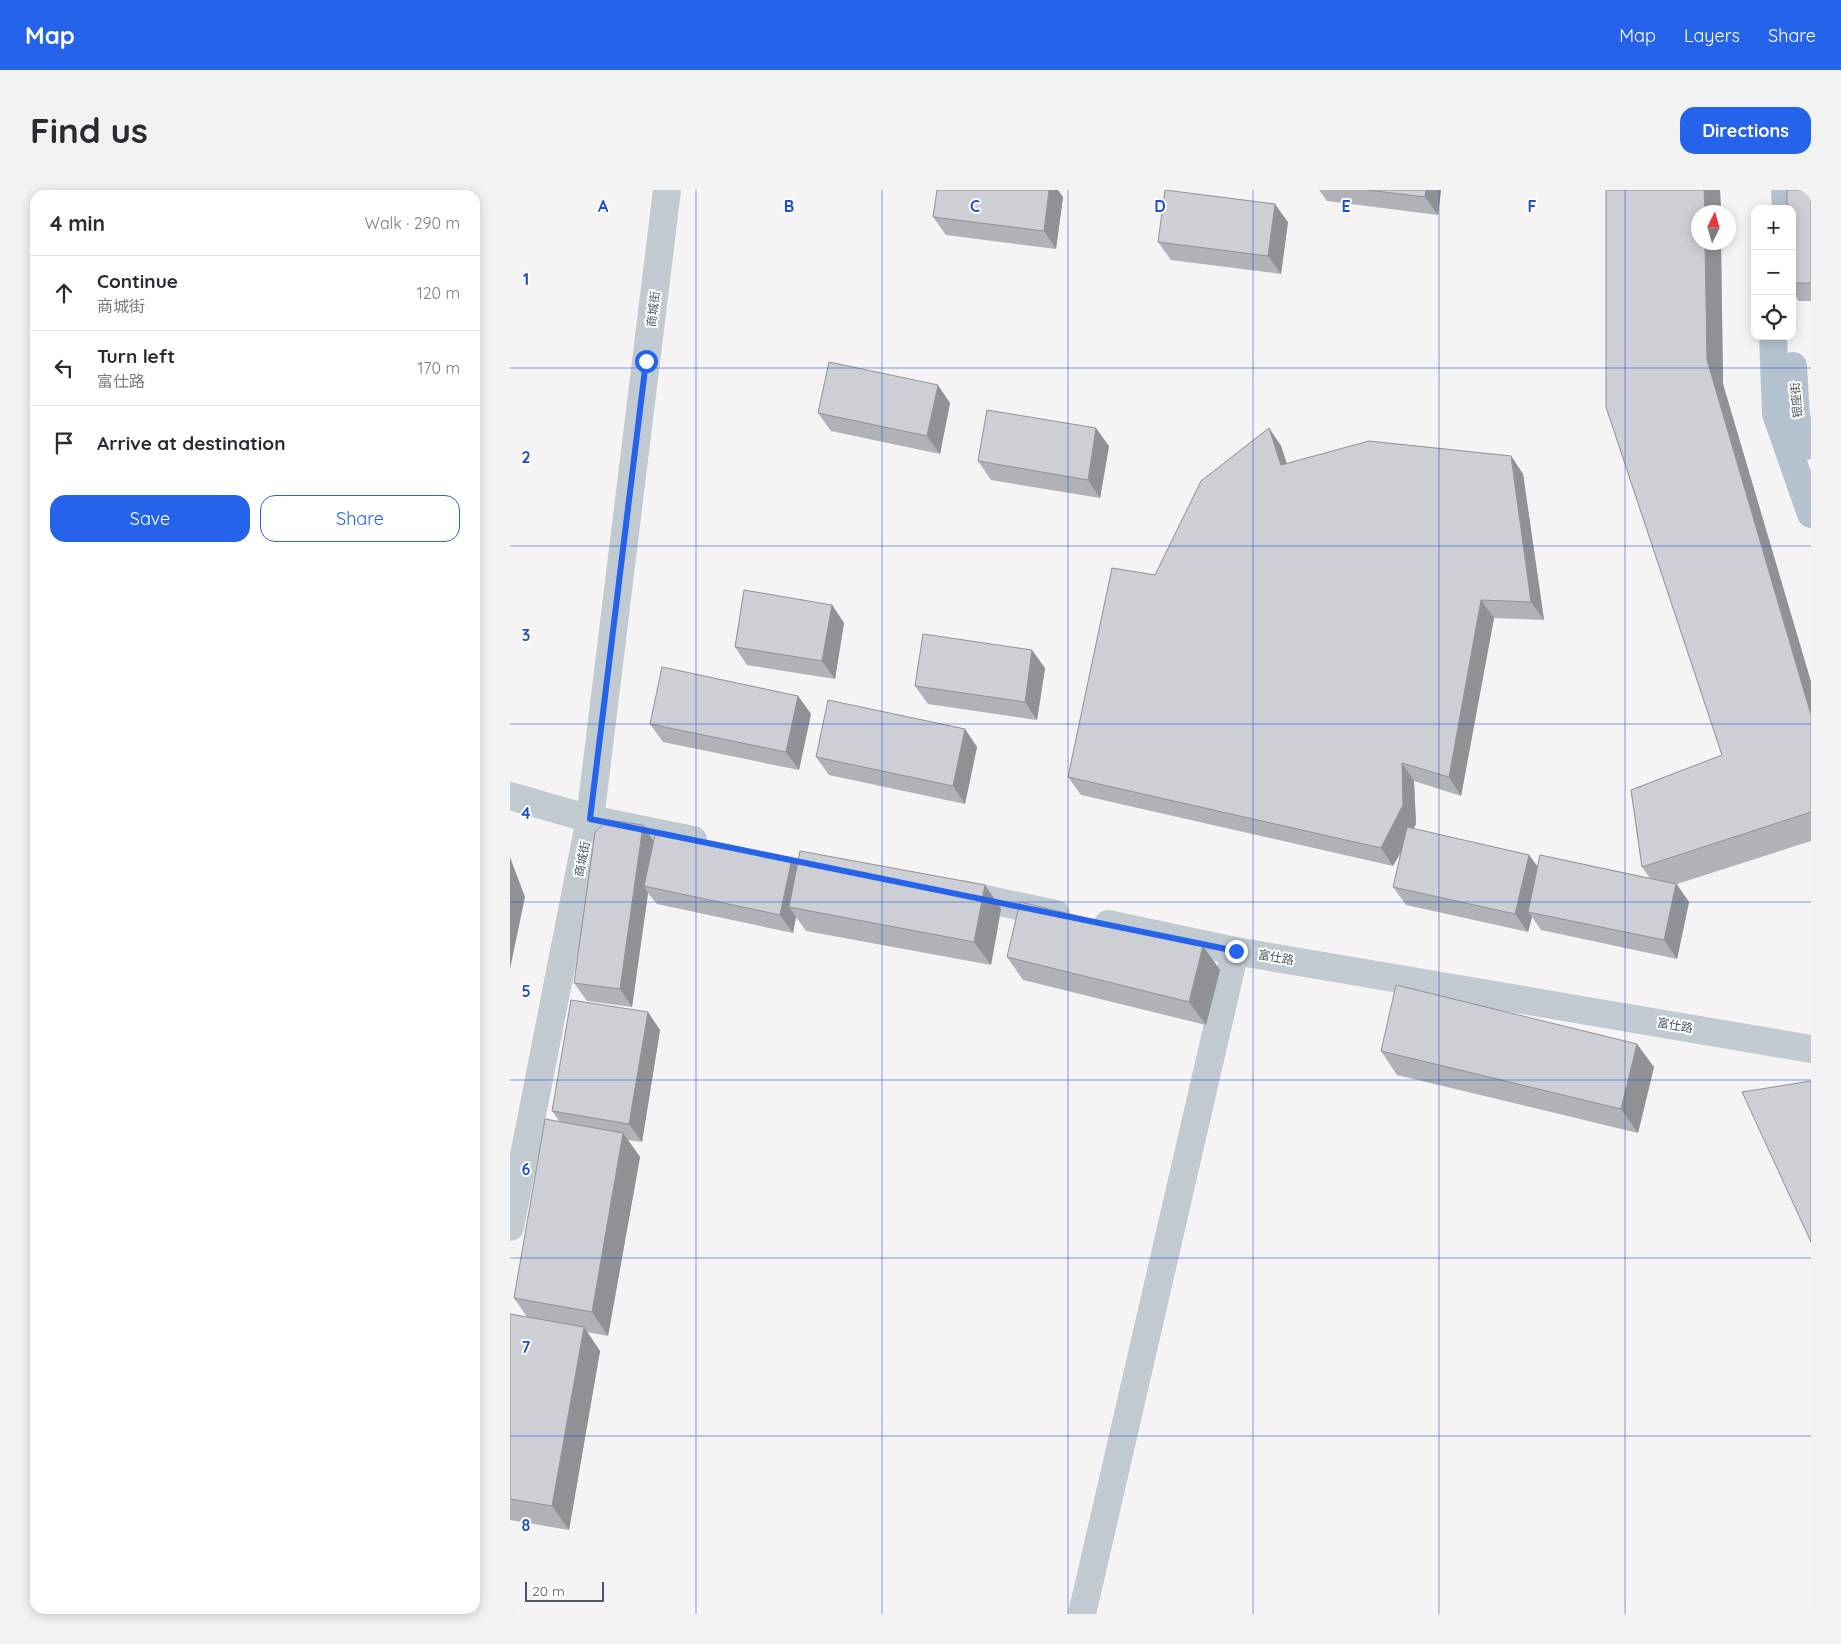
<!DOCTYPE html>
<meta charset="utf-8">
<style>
body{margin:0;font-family:Quicksand,"Noto Sans SC",sans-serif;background:#f2f2f3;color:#2b2b33}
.controls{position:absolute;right:15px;top:15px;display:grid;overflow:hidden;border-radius:10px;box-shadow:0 2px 12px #0003}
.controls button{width:45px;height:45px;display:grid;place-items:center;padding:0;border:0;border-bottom:1px solid #e1e1e2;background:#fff;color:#2b2b33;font:25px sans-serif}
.compass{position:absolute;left:1181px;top:15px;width:45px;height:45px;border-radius:50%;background:#fff;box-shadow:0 2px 12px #0003;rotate:5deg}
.scale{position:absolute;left:15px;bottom:12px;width:79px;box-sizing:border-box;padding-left:5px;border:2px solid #4b5660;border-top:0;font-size:14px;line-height:18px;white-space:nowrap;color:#4b5660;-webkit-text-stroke:4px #fff;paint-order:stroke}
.stop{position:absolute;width:15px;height:15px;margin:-11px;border:4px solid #2563eb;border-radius:50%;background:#fff}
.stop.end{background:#2563eb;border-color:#fff;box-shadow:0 1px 5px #0008}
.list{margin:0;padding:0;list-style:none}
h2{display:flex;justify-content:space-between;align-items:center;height:65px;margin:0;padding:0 20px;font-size:21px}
h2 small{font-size:16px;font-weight:400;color:#7c7c81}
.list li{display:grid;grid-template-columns:32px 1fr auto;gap:15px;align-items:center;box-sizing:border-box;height:75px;padding:0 20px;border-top:1px solid #e1e1e2}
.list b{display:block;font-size:19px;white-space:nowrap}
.list p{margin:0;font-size:16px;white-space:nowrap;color:#7c7c81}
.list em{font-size:16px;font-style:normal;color:#7c7c81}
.actions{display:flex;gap:10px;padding:15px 20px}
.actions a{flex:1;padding:11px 0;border:1px solid #2563eb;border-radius:15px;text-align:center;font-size:18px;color:#2563eb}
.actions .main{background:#2563eb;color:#fff}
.icon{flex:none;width:28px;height:28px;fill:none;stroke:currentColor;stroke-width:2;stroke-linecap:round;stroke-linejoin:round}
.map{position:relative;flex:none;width:1301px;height:1424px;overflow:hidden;border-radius:15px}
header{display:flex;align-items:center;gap:30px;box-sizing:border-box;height:70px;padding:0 25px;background:#2563eb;color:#fff}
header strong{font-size:24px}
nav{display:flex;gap:28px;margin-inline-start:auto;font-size:18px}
.intro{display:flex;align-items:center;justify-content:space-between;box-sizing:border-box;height:120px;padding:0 30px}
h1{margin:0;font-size:35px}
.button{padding:12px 22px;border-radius:15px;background:#2563eb;color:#fff;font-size:18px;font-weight:700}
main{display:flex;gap:30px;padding:0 30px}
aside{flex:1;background:#fff;border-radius:15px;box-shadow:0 2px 12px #0003}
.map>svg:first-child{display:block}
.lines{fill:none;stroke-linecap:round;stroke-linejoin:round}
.minor{stroke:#c1cad1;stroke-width:28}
.major{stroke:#b4c2d0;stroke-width:28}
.wall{fill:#b0b2b7}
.shaded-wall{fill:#909195}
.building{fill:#cdcfd5;stroke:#909195}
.route{stroke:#2563eb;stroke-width:6}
.grid{fill:none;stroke:#1d4ed8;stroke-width:1;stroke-opacity:0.55}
.labels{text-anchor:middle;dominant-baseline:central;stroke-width:4;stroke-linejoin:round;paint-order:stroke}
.street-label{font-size:12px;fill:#4b5660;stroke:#fff}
.grid-label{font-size:16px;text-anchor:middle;font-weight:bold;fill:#1d4ed8;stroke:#fff;stroke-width:4;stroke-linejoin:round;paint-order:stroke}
</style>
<header>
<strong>Map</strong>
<nav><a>Map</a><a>Layers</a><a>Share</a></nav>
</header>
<div class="intro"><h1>Find us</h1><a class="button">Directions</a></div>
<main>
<aside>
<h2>4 min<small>Walk · 290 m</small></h2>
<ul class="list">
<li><svg class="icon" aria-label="ahead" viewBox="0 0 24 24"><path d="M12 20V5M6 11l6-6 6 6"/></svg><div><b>Continue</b><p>商城街</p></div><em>120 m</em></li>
<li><svg class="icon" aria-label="left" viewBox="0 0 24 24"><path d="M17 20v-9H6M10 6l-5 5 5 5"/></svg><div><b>Turn left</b><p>富仕路</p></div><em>170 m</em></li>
<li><svg class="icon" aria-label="arrive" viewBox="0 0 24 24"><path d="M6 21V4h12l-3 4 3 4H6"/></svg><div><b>Arrive at destination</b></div></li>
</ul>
<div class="actions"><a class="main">Save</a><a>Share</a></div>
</aside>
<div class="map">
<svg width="1301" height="1424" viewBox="0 0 1301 1424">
<rect width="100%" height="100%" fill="#f5f3f3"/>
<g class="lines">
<!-- minor -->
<path class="minor" d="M 0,606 L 80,629 L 183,650
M 451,704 L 546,724
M 598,734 L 725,761 L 1301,859
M 0,1037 L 80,629 L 157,0
M 572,1424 L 725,761"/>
<!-- major -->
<path class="major" d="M 1275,0 L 1276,19
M 1263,146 L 1266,224 L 1301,324
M 1283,176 L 1286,227 L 1296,256"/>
</g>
<!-- wall -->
<path class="wall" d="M 809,0 L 931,0 L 928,25 L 817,11 Z
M 1096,0 L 1210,0 L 1211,22 L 1188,22 L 1188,52 L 1211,52 L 1213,194 L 1301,492 L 1301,651 L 1167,694 L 1179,712 L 1167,769 L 1031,740 L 1022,727 L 1018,742 L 896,715 L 883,697 L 892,661 L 883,676 L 571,605 L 558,587 L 602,378 L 645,385 L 691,291 L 759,238 L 771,256 L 777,274 L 859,251 L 1001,266 L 1013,284 L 1034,430 L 984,428 L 951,606 L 904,591 L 906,634 L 903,639 L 1019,665 L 1028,677 L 1030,665 L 1140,688 L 1132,677 L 1121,600 L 1212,565 L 1096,217 Z
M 1301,0 L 1301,111 L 1289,111 L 1282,102 L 1282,19 Z
M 553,7 L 546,59 L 436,45 L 423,27 Z
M 778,32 L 771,84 L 661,70 L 648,52 Z
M 440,213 L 430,264 L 321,241 L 308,223 Z
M 599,256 L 590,308 L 481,290 L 468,271 Z
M 322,415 L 334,433 L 325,489 L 237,475 L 225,457 Z
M 535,478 L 527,530 L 418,514 L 405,496 Z
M 288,506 L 301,524 L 289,580 L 153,552 L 140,534 Z
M 455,539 L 467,557 L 455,614 L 319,585 L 306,567 Z
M 144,651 L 282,668 L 287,675 L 475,695 L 491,719 L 481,775 L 296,741 L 286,727 L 283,743 L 147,714 L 138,703 L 122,817 L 77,811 L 64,793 Z
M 693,756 L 710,780 L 696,835 L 513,790 L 497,767 Z
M 150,840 L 132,952 L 118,950 L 130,967 L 98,1146 L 77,1142 L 90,1161 L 59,1340 L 0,1330 L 0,1124 L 17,1127 L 4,1108 L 50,932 L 42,921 Z
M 871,861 L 1144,877 L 1128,943 L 887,885 Z"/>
<!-- shaded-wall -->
<path class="shaded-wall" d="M 539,0 L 548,0 L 553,7 L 546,59 L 534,41 Z
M 916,0 L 931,0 L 928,25 L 915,7 Z
M 1194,0 L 1210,0 L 1211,22 L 1195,22 Z
M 765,14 L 778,32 L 771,84 L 758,66 Z
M 1195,52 L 1211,52 L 1213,194 L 1301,492 L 1301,525 L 1197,170 Z
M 428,195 L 440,213 L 430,264 L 417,246 Z
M 586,238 L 599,256 L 590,308 L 578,290 Z
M 759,238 L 771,256 L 783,293 L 771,275 Z
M 1001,266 L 1013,284 L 1034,430 L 1021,412 Z
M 971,410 L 984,428 L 951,606 L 939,587 Z
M 322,415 L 334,433 L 325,489 L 312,471 Z
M 522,460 L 535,478 L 527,530 L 515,512 Z
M 288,506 L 301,524 L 289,580 L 276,562 Z
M 455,539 L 467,557 L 455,614 L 443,596 Z
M 892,573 L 904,591 L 906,634 L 883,676 L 871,658 Z
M 133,635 L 145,653 L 134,696 L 138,703 L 122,817 L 110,799 Z
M 1019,665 L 1032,683 L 1018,722 L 1022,727 L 1018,742 L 1005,724 Z
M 0,667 L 15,707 L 0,779 Z
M 282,668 L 295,686 L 279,717 L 286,727 L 283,743 L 270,725 Z
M 1166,694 L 1179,712 L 1167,769 L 1154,750 Z
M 475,695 L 491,719 L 481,775 L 464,752 Z
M 693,756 L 710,780 L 696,835 L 679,812 Z
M 138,822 L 150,840 L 132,952 L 119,934 Z
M 1127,854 L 1144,877 L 1128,943 L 1111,919 Z
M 113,943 L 130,967 L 98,1146 L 82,1122 Z
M 74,1137 L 90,1161 L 59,1340 L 42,1316 Z"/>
<!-- building -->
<path class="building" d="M 427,0 L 539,0 L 534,41 L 423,27 Z
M 655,0 L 765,14 L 758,66 L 648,52 Z
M 858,0 L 916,0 L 915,7 Z
M 1096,0 L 1194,0 L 1195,22 L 1188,22 L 1188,52 L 1195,52 L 1197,170 L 1301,525 L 1301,622 L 1132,677 L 1121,600 L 1212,565 L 1096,217 Z
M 1277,0 L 1301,0 L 1301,93 L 1282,93 L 1282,19 L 1277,19 Z
M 319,172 L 428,195 L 417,246 L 308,223 Z
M 477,220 L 586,238 L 578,290 L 468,271 Z
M 759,238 L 771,275 L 859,251 L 1001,266 L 1021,412 L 971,410 L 939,587 L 892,573 L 893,615 L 871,658 L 558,587 L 602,378 L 645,385 L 691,291 Z
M 234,400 L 322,415 L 312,471 L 225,457 Z
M 413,444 L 522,460 L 515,512 L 405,496 Z
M 152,477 L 288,506 L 276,562 L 140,534 Z
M 318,510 L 455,539 L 443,596 L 306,567 Z
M 98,630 L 133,635 L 110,799 L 64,793 L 85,642 Z
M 897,637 L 1019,665 L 1005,724 L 883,697 Z
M 146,640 L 282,668 L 270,725 L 134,696 Z
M 290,661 L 475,695 L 464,752 L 279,717 Z
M 1030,665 L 1166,694 L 1154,750 L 1018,722 Z
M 510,712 L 693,756 L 679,812 L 497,767 Z
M 886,795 L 1127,854 L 1111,919 L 871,861 Z
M 61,810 L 138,822 L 119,934 L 42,921 Z
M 1301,891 L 1301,1052 L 1232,902 Z
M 35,929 L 113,943 L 82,1122 L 4,1108 Z
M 0,1124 L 74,1137 L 42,1316 L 0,1309 Z"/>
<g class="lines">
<!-- route -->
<path class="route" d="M 136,171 L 80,629 L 726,761"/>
</g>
<!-- grid -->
<path class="grid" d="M 186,0 L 186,1424M 372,0 L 372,1424M 558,0 L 558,1424M 743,0 L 743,1424M 929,0 L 929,1424M 1115,0 L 1115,1424M 0,178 L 1301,178M 0,356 L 1301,356M 0,534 L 1301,534M 0,712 L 1301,712M 0,890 L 1301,890M 0,1068 L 1301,1068M 0,1246 L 1301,1246"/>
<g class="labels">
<!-- street labels -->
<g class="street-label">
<text transform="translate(143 119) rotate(-83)">商城街</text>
<text transform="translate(1286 210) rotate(-95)">银座街</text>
<text transform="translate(72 669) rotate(-79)">商城街</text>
<text transform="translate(766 767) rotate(10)">富仕路</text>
<text transform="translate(1165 835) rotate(10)">富仕路</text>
</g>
</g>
<g class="grid-label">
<text x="93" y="22">A</text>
<text x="279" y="22">B</text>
<text x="465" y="22">C</text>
<text x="650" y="22">D</text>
<text x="836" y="22">E</text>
<text x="1022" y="22">F</text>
<text x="16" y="95">1</text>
<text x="16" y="273">2</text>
<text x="16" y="451">3</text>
<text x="16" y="629">4</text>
<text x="16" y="807">5</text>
<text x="16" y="985">6</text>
<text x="16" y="1163">7</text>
<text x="16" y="1341">8</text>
</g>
</svg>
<div class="controls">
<button>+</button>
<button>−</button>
<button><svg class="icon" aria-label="locate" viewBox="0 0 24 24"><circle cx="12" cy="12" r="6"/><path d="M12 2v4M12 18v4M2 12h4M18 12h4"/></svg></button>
</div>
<svg class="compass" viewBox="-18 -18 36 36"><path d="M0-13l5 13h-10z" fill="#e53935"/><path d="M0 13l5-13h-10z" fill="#7c7c81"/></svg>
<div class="scale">20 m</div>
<div class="stop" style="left:136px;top:171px"></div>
<div class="stop end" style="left:726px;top:761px"></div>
</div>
</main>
